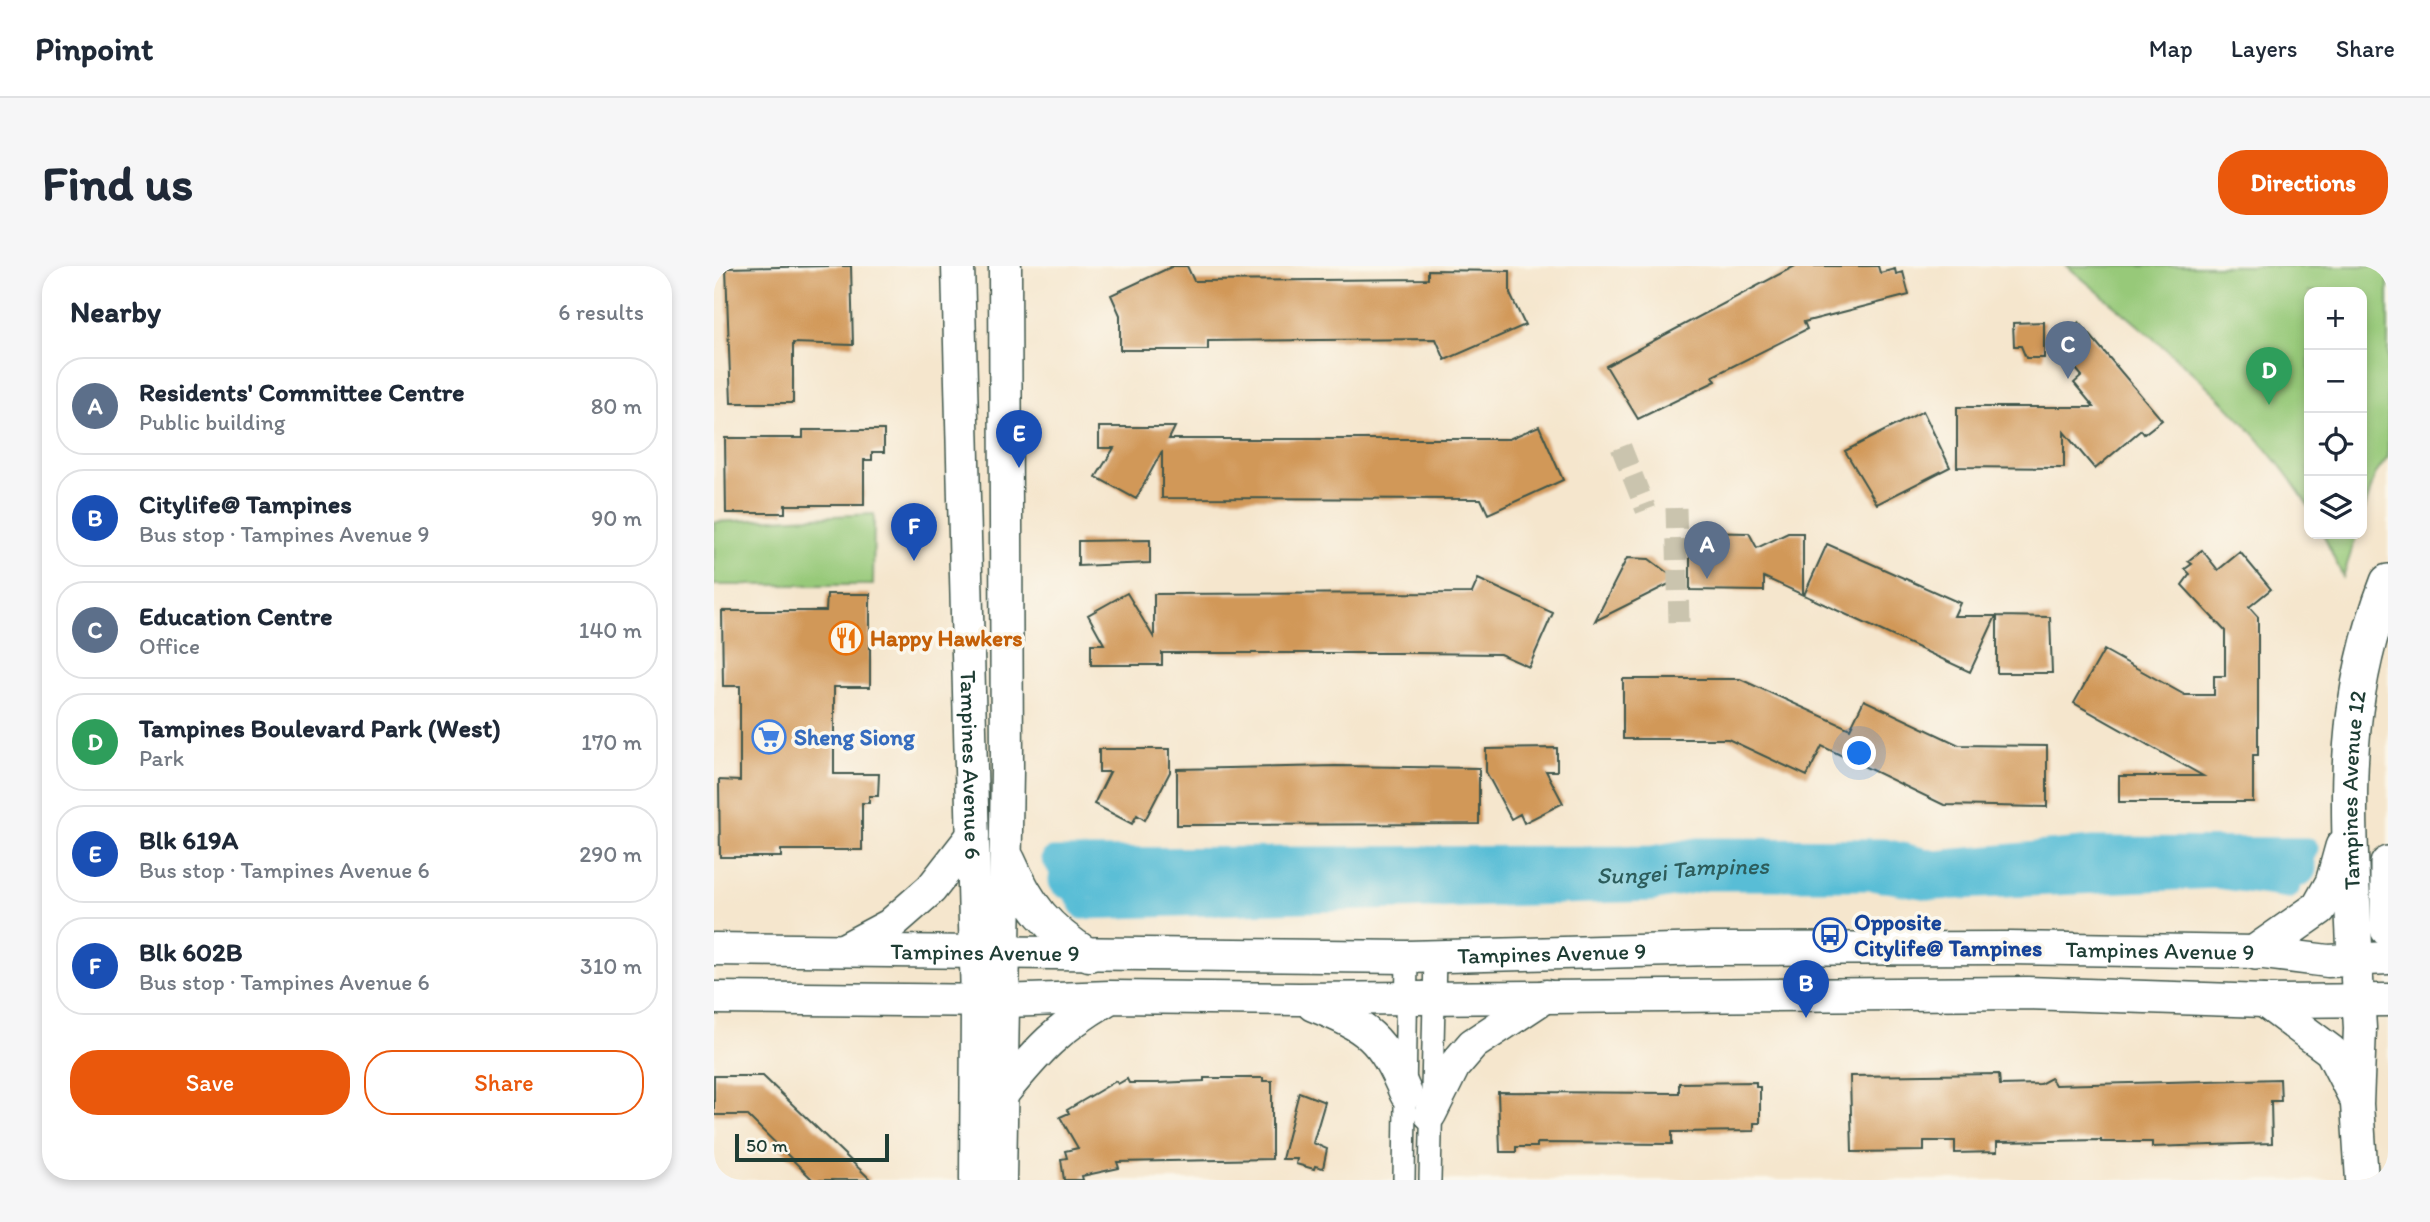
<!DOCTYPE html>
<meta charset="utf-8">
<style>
body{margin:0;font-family:Itim,sans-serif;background:#f6f6f7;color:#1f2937}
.controls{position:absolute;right:21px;top:21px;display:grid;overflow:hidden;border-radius:14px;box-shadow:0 4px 10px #0003}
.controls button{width:63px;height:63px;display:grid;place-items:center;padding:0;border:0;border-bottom:2px solid #e0e1e3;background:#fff;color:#1f2937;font:35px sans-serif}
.scale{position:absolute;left:21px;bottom:18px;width:154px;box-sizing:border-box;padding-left:7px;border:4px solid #1f3d34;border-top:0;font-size:19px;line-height:24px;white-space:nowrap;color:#1f3d34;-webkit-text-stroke:5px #fbf7ec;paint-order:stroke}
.you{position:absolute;left:1146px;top:488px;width:24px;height:24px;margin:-18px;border:5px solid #fff;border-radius:50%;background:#1a73e8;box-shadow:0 0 0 10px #1a73e833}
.badge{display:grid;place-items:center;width:46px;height:46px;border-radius:50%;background:#ea580c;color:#fff;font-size:23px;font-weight:700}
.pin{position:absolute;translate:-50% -58px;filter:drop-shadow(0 2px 4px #0008)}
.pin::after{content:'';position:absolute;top:37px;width:24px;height:21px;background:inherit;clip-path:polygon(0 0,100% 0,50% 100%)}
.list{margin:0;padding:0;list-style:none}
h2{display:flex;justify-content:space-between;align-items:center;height:91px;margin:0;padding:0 28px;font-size:30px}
h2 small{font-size:23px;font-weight:400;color:#747a83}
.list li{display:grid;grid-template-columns:46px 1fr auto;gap:21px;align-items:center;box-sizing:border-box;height:98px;margin:0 14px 14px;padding:0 14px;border:2px solid #e0e1e3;border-radius:28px}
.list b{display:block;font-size:26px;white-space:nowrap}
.list p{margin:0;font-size:23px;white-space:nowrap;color:#747a83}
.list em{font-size:23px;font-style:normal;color:#747a83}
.actions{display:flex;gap:14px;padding:21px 28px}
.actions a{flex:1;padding:16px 0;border:2px solid #ea580c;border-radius:28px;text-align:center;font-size:24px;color:#ea580c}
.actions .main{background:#ea580c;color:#fff}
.icon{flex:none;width:38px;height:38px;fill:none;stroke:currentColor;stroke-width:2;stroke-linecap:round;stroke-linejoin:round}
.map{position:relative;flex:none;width:1674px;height:914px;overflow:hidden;border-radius:28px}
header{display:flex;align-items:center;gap:42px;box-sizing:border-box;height:98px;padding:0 35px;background:#fff;border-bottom:2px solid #e0e1e3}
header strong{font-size:33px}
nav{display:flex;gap:38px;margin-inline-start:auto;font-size:24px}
.intro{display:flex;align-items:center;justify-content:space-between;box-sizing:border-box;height:168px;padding:0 42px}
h1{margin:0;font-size:49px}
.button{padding:18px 32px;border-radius:28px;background:#ea580c;color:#fff;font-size:24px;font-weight:700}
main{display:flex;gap:42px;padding:0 42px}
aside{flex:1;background:#fff;border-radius:28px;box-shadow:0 4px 10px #0003}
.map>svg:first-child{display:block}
.green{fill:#97c979;stroke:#5b8356;stroke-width:2}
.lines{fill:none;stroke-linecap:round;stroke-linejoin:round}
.canal{stroke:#58bdd6;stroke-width:21}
.river{stroke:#58bdd6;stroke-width:37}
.building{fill:#d19859}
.street-tunnel{stroke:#cac4ae;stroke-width:21;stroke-dasharray:21 10;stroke-linecap:butt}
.street-casing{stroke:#3f564b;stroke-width:24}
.secondary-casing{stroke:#3f564b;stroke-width:35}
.primary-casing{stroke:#3f564b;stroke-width:38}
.street{stroke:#fff;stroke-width:21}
.secondary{stroke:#fff;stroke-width:32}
.primary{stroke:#fff;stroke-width:35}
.labels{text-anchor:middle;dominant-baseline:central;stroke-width:7;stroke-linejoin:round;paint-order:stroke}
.food-label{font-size:23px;font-weight:bold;fill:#c56008;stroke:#fbf7ec;text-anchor:start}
.shop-label{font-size:23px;font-weight:bold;fill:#366cbe;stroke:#fbf7ec;text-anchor:start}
.street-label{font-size:23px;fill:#1f3d34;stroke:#fbf7ec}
.transit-label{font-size:23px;font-weight:bold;fill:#164399;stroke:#fbf7ec;text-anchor:start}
.water-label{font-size:24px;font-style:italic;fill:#2d5d5c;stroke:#fbf7ec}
</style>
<header>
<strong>Pinpoint</strong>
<nav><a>Map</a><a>Layers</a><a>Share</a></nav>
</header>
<div class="intro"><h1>Find us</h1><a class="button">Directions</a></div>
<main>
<aside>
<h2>Nearby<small>6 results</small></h2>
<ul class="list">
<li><span class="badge" style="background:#5c6f8a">A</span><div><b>Residents' Committee Centre</b><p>Public building</p></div><em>80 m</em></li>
<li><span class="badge" style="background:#1a4fb4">B</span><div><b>Citylife@ Tampines</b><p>Bus stop · Tampines Avenue 9</p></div><em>90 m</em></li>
<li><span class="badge" style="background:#5c6f8a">C</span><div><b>Education Centre</b><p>Office</p></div><em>140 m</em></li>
<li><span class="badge" style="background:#2e9e5b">D</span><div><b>Tampines Boulevard Park (West)</b><p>Park</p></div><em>170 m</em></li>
<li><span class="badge" style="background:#1a4fb4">E</span><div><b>Blk 619A</b><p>Bus stop · Tampines Avenue 6</p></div><em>290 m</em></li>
<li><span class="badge" style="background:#1a4fb4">F</span><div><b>Blk 602B</b><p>Bus stop · Tampines Avenue 6</p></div><em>310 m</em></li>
</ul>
<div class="actions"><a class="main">Save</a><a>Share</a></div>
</aside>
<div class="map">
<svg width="1674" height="914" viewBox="0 0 1674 914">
<rect width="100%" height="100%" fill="#fbf7ec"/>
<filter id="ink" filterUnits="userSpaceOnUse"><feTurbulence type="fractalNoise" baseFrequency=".0143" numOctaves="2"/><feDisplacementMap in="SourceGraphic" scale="14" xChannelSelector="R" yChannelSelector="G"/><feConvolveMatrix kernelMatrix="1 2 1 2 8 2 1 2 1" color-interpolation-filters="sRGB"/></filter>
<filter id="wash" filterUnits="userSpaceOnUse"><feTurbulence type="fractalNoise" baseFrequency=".00686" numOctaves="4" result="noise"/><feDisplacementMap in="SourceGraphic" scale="28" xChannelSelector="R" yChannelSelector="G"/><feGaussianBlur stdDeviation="1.57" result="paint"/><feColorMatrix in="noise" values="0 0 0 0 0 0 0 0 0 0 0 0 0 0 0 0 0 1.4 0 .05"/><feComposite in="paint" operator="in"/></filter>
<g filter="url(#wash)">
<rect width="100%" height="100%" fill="#f5e6cd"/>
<!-- green -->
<path class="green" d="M 1353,0 L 1674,0 L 1674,191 L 1661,209 L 1648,252 L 1648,26 L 1595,26 L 1595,241 C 1533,142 1441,74 1353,0 Z
M 160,248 L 159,319 L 0,319 L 0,256 Z
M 1609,268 L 1643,268 L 1629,311 Z"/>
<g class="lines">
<!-- canal -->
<path class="canal" d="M 1379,581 L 1594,582 L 1575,622 L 1503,612 L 1219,624 L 1160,614 L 992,614 L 939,625 L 369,643 L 338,592 L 938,590 L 983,582 L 1171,583 L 1221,595 Z"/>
<!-- river -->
<path class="river" id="s1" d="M 353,614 L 933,608 L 985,600 L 1119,598 L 1169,608 L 1275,608 L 1379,599 L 1584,602"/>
</g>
<g id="blocks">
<!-- building -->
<path class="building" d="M 116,0 L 137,0 L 139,79 L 79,77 L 79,137 L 17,137 L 12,2 Z
M 459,0 L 473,0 L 480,15 L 714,13 L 714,4 L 796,5 L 796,28 L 811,59 L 731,94 L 722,73 L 494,75 L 494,84 L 406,84 L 406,49 L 397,29 Z
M 1081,0 L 1164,0 L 1166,7 L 1181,3 L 1182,8 L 1189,6 L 1195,29 L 1090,56 L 1093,63 L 999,110 L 1002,115 L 924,153 L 892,100 Z
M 1330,56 L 1330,92 L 1312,92 L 1307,80 L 1300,80 L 1299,57 Z
M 1365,56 L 1448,154 L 1430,168 L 1427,164 L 1381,203 L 1350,166 L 1350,202 L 1243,201 L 1243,141 L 1380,141 L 1360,117 L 1368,110 L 1340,77 Z
M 1209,145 L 1236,201 L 1163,238 L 1131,185 Z
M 825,160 L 849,214 L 774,248 L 767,233 L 448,232 L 448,185 L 422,233 L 382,211 L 400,182 L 385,182 L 385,161 L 461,161 L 455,173 L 795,173 Z
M 89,164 L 170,164 L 170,186 L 158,186 L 158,194 L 150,194 L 150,239 L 71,239 L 71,247 L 12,247 L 11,172 L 89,172 Z
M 976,266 L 1035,267 L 1043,282 L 1074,267 L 1089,267 L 1089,329 L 1050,311 L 1050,325 L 976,324 Z
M 436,274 L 436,297 L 364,300 L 364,275 Z
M 1113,278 L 1246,337 L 1240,350 L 1282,350 L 1256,406 L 1090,329 Z
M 1488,284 L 1504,304 L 1526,286 L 1557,323 L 1535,341 L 1544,351 L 1544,489 L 1539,489 L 1539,536 L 1405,536 L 1405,510 L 1489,510 L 1360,437 L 1390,384 L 1471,429 L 1500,429 L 1500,410 L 1511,410 L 1511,365 L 1468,319 L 1476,308 L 1471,303 L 1478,298 L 1474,295 Z
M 913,292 L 935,293 L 963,314 L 881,355 Z
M 764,313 L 839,347 L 815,401 L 786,388 L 698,387 L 448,387 L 448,399 L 377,399 L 377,378 L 390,378 L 374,349 L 413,327 L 440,372 L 440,328 L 758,327 Z
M 113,328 L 156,328 L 156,421 L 120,421 L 120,508 L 165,508 L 164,530 L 155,530 L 155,537 L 148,537 L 148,584 L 67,584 L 67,591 L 6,591 L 5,514 L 26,515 L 26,420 L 9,420 L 8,345 L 112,345 Z
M 1283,350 L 1336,351 L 1338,407 L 1283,407 Z
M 909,413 L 1026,413 L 1136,463 L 1150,434 L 1245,479 L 1333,480 L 1333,541 L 1230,539 L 1108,480 L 1093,510 L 1014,473 L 909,473 Z
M 843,482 L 843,505 L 832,505 L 849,537 L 810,557 L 806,548 L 797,553 L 772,506 L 772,483 Z
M 385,483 L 456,483 L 456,506 L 431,554 L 423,549 L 418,558 L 380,538 L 396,506 L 385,506 Z
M 622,500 L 765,502 L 765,558 L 463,559 L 463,503 Z
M 1285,808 L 1286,819 L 1326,818 L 1337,812 L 1341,819 L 1566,813 L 1567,835 L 1557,835 L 1558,877 L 1438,881 L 1438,876 L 1387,876 L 1387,874 L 1283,876 L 1283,886 L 1241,887 L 1241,875 L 1210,875 L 1210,885 L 1138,886 L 1136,810 Z
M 0,810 L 49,810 L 157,914 L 99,914 L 33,849 L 0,849 Z
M 490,812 L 549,812 L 549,815 L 558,815 L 558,893 L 403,896 L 405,902 L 368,910 L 369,914 L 350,914 L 347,893 L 353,892 L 351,885 L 364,882 L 346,851 L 355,847 L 353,844 L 402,815 L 404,818 L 413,813 L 415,817 L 443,817 L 490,815 Z
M 1042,816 L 1042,821 L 1046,821 L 1046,857 L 1040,857 L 1040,865 L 958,866 L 958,878 L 823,877 L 823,881 L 802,881 L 802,886 L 786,886 L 784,826 L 965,827 L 965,817 Z
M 585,826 L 611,836 L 599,877 L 613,883 L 609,902 L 601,900 L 600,903 L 582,898 L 583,893 L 568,893 Z"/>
</g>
</g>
<g filter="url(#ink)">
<use href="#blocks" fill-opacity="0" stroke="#3f564b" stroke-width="2"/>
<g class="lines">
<!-- street-tunnel -->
<path class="street-tunnel" d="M 907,181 L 932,244
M 962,242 L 965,356"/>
<defs>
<path id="street" d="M 690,914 L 693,691
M 716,914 L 721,690"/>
<g id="secondary">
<path id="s2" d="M 244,0 L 263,735 L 262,914"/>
<path d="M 295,594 C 315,640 333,662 375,689"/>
<path id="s3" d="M 0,683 L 693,691 L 997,683 L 1294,682 L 1542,686 L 1614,695 L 1674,692"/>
<path d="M 131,683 L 176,659 L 217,623 L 259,569"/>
<path d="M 1643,713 L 1646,762 L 1643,838 L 1648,914"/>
<path d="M 0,732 L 291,735 L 396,731 L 585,733 L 1313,727 L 1550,735 L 1674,734"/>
<path d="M 1550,735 L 1617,785 L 1642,834"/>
<path d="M 599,739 C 654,761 668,771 692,828"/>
<path d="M 289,827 C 325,783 343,763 392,734"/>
<path d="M 716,848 L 740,800 L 759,778 L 832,730"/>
<path d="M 286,914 L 293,505 L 291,0"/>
</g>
<g id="primary">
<path d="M 1674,598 L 1674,663"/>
<path d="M 1542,686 L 1605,642 L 1619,617 L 1629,581"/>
<path id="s4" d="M 1641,694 C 1636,556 1622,449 1674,316"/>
</g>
</defs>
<!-- street casing -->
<use href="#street" class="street-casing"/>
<!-- secondary casing -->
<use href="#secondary" class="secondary-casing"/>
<!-- primary casing -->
<use href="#primary" class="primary-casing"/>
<!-- street -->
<use href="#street" class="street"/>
<!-- secondary -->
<use href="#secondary" class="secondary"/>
<!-- primary -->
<use href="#primary" class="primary"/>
</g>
</g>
<!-- icons -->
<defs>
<symbol id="restaurant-ring" viewBox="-11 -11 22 22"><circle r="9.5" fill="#fbf7ec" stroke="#e8710a" stroke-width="1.5"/><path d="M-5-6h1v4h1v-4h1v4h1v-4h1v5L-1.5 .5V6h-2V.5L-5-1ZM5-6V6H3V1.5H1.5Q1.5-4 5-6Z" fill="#e8710a"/></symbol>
<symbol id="supermarket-ring" viewBox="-11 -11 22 22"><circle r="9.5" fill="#fbf7ec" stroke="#3f7fe0" stroke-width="1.5"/><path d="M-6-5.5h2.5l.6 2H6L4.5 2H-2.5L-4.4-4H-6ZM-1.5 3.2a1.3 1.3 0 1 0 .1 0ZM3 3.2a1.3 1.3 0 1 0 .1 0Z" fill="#3f7fe0"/></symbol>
<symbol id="bus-ring" viewBox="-11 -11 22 22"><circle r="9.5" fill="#fbf7ec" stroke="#1a4fb4" stroke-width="1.5"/><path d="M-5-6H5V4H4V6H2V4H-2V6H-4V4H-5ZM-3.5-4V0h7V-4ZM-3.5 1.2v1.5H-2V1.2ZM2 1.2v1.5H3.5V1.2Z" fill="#1a4fb4"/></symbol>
</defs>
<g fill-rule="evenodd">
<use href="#restaurant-ring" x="113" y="353" width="38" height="38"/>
<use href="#supermarket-ring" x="36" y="452" width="38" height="38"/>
<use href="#bus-ring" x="1097" y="650" width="38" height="38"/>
</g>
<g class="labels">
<!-- food labels -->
<g class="food-label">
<text x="156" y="372">Happy Hawkers</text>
</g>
<!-- shop labels -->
<g class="shop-label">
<text x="80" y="471">Sheng Siong</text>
</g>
<!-- street labels -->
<g class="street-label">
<text stroke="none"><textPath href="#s2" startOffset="499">Tampines Avenue 6</textPath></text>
<text stroke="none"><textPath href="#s4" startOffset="170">Tampines Avenue 12</textPath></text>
<text stroke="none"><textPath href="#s3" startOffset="1446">Tampines Avenue 9</textPath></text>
<text stroke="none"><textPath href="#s3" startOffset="271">Tampines Avenue 9</textPath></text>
<text stroke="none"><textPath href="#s3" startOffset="838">Tampines Avenue 9</textPath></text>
</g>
<!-- transit labels -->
<g class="transit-label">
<text x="1140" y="656">Opposite<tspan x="1140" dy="26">Citylife@ Tampines</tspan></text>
</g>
<!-- water labels -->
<g class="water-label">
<text stroke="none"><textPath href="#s1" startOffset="616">Sungei Tampines</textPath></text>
</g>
</g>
</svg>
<div class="controls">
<button>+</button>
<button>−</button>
<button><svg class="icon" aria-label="locate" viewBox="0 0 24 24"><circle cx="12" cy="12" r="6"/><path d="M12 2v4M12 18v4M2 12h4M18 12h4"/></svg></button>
<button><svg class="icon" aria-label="layers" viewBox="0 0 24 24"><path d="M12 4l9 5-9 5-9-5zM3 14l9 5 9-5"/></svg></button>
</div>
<div class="scale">50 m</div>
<div class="you"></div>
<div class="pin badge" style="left:993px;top:313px;background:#5c6f8a">A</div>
<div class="pin badge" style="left:1092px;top:752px;background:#1a4fb4">B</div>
<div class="pin badge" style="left:1354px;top:113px;background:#5c6f8a">C</div>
<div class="pin badge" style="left:1555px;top:139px;background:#2e9e5b">D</div>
<div class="pin badge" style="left:305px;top:202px;background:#1a4fb4">E</div>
<div class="pin badge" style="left:200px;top:295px;background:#1a4fb4">F</div>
</div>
</main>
